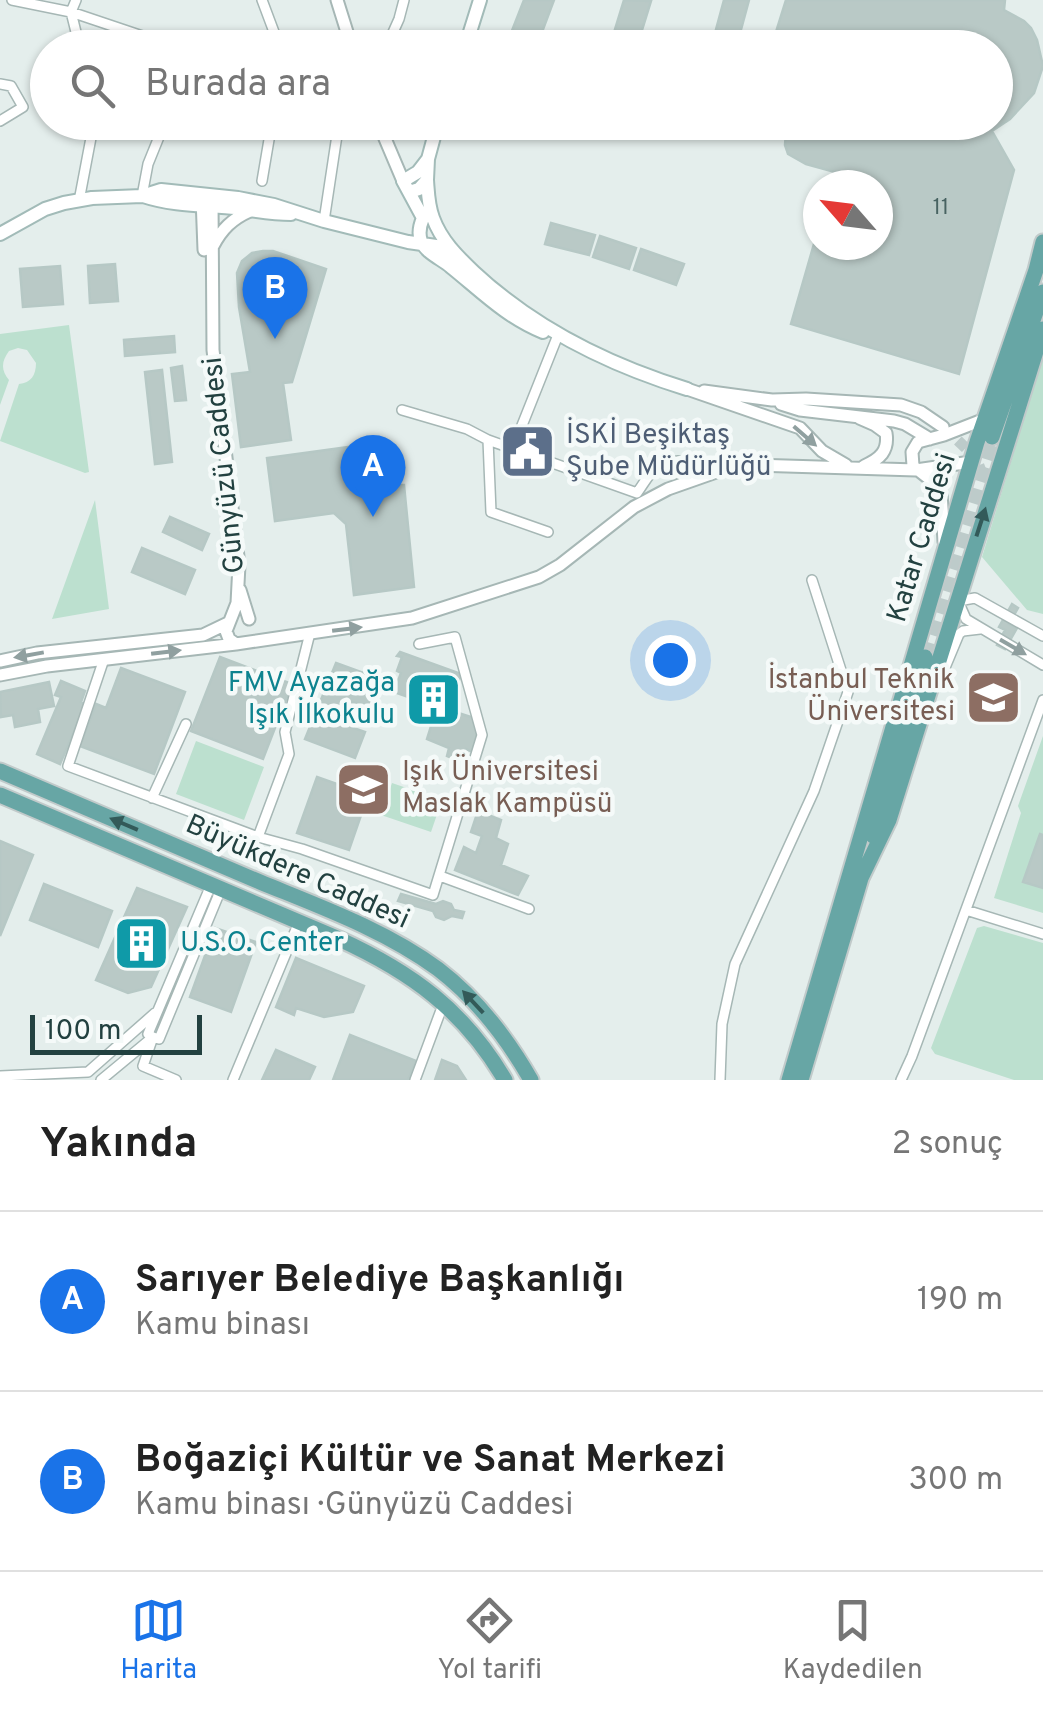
<!DOCTYPE html>
<html lang="tr">
<meta charset="utf-8">
<style>
body{margin:0;font-family:Overpass,sans-serif;background:#f6f6f6;color:#222}
.compass{position:absolute;left:803px;top:170px;width:90px;height:90px;border-radius:50%;background:#fff;box-shadow:0 2px 8px #0004;rotate:298deg}
.scale{position:absolute;left:30px;bottom:25px;width:172px;box-sizing:border-box;padding-left:10px;border:5px solid #224140;border-top:0;font-size:28px;line-height:35px;white-space:nowrap;color:#224140;-webkit-text-stroke:8px #f5faf9;paint-order:stroke}
.you{position:absolute;left:670px;top:660px;width:35px;height:35px;margin:-25px;border:8px solid #fff;border-radius:50%;background:#1a73e8;box-shadow:0 0 0 15px #1a73e833}
.badge{display:grid;place-items:center;width:65px;height:65px;border-radius:50%;background:#1a73e8;color:#fff;font-size:32px;font-weight:700}
.pin{position:absolute;translate:-50% -82px;filter:drop-shadow(0 2px 5px #0008)}
.pin::after{content:'';position:absolute;top:52px;width:35px;height:30px;background:inherit;clip-path:polygon(0 0,100% 0,50% 100%)}
.list{margin:0;padding:0;list-style:none}
h2{display:flex;justify-content:space-between;align-items:center;height:130px;margin:0;padding:0 40px;font-size:42px}
h2 small{font-size:32px;font-weight:400;color:#767676}
.list li{display:grid;grid-template-columns:65px 1fr auto;gap:30px;align-items:center;box-sizing:border-box;height:180px;padding:0 40px;border-top:2px solid #e0e0e0}
.list b{display:block;font-size:38px;white-space:nowrap}
.list p{margin:0;font-size:32px;white-space:nowrap;color:#767676}
.list em{font-size:32px;font-style:normal;color:#767676}
.icon{flex:none;width:55px;height:55px;fill:none;stroke:currentColor;stroke-width:2;stroke-linecap:round;stroke-linejoin:round}
.map{position:relative;flex:none;width:1043px;height:1080px;overflow:hidden}
.search{position:absolute;background:#fff;box-shadow:0 2px 8px #0004;left:30px;right:30px;top:30px;height:110px;display:flex;align-items:center;gap:25px;box-sizing:border-box;padding:0 35px;border-radius:55px;color:#767676;font-size:38px}
.sheet{height:490px;background:#fff}
nav{display:flex;justify-content:space-around;align-items:center;box-sizing:border-box;height:140px;border-top:2px solid #e0e0e0;background:#fff;font-size:28px;color:#767676}
nav a{display:grid;justify-items:center;gap:5px}
nav .on{color:#1a73e8}
.map>svg:first-child{display:block}
.green{fill:#bce0cf}
.building{fill:#b9c9c6;stroke:#b6c8c5;stroke-width:2.5}
.lines{fill:none;stroke-linecap:round;stroke-linejoin:round}
.tertiary-tunnel{stroke:#bdcbca;stroke-width:11;stroke-dasharray:11 5.5;stroke-linecap:butt}
.primary-tunnel{stroke:#bdcbca;stroke-width:15;stroke-dasharray:15 8;stroke-linecap:butt}
.minor-casing{stroke:#a6b7b5;stroke-width:12}
.tertiary-casing{stroke:#a6b7b5;stroke-width:15}
.secondary-casing{stroke:#a2bbb8;stroke-width:16}
.primary-casing{stroke:#c1caca;stroke-width:19}
.minor{stroke:#fff;stroke-width:9}
.tertiary{stroke:#fff;stroke-width:11}
.secondary{stroke:#fff;stroke-width:12}
.primary{stroke:#67a6a5;stroke-width:15}
.oneway{fill:#90a0a0}
.oneway2{fill:#335a59}
.labels{text-anchor:middle;dominant-baseline:central;stroke-width:9;stroke-linejoin:round;paint-order:stroke}
.number-label{font-size:22px;fill:#486362}
.service-label{font-size:28px;fill:#4e5e75;stroke:#f5faf9;text-anchor:start}
.street-label{font-size:28px;fill:#224140;stroke:#f5faf9}
.education-label{font-size:28px;fill:#785e54;stroke:#f5faf9;text-anchor:end}
.culture-label{font-size:28px;fill:#0d838f;stroke:#f5faf9;text-anchor:end}
</style>
<div class="map">
<svg width="1043" height="1080" viewBox="0 0 1043 1080">
<rect width="100%" height="100%" fill="#e4eeec"/>
<!-- green -->
<path class="green" d="M 69,325 L 89,472 L 85,473 L 0,441 L 19,384 C 31,383 36,375 36,363 L 27,350 L 18,348 L 9,351 C 1,362 1,370 9,380 L 0,405 L 0,334 Z
M 1043,356 L 1043,614 L 1027,610 L 982,557 Z
M 95,500 L 109,609 L 52,619 Z
M 1043,736 L 1043,913 L 994,898 L 1021,813 L 1018,806 Z
M 196,741 L 264,767 L 244,820 L 176,794 Z
M 392,783 L 442,800 L 431,832 L 381,815 Z
M 984,926 L 1043,943 L 1043,1080 L 1014,1080 L 935,1054 L 931,1048 L 977,928 Z"/>
<!-- building -->
<path class="building" d="M 524,0 L 554,0 L 536,48 L 524,48 L 508,41 Z
M 624,0 L 651,1 L 638,43 L 613,36 Z
M 724,0 L 749,0 L 736,48 L 711,48 Z
M 786,0 L 1005,0 L 1004,10 L 1024,21 L 1031,28 L 1037,40 L 1043,66 L 1034,93 L 1010,119 L 992,131 L 1014,170 L 959,374 L 791,324 L 818,230 L 818,245 L 878,245 L 878,185 L 831,185 L 835,172 L 806,164 L 788,154 L 785,145 L 786,132 L 788,122 L 996,122 L 996,48 L 771,48 Z
M 551,223 L 595,235 L 589,255 L 545,244 Z
M 600,236 L 636,248 L 629,269 L 593,257 Z
M 641,249 L 684,264 L 676,285 L 634,270 Z
M 263,251 L 273,251 L 326,269 L 292,382 L 283,383 L 291,440 L 241,447 L 232,374 L 250,372 L 239,307 L 237,273 L 242,261 L 252,253 Z
M 115,264 L 118,301 L 90,303 L 88,266 Z
M 60,266 L 63,304 L 23,307 L 20,269 Z
M 174,336 L 175,352 L 125,356 L 124,340 Z
M 182,366 L 186,400 L 175,401 L 171,368 Z
M 162,370 L 172,462 L 155,464 L 145,372 Z
M 356,446 L 358,461 L 373,458 L 388,471 L 391,485 L 404,485 L 414,587 L 354,595 L 346,524 L 334,513 L 275,521 L 267,458 Z
M 170,517 L 209,534 L 202,550 L 163,532 Z
M 142,548 L 195,570 L 185,594 L 132,572 Z
M 1012,604 L 1018,608 L 1009,624 L 1017,628 L 1005,649 L 997,645 L 1005,630 L 999,627 Z
M 400,652 L 461,674 L 449,710 L 477,719 L 478,738 L 473,752 L 466,749 L 459,761 L 447,756 L 449,748 L 427,739 L 437,707 L 394,692 L 401,673 L 397,671 L 402,657 L 397,656 Z
M 220,657 L 292,684 L 263,759 L 191,731 Z
M 336,663 L 383,680 L 374,708 L 353,702 L 345,725 L 365,732 L 355,758 L 305,739 Z
M 121,668 L 185,692 L 154,774 L 80,746 L 96,704 L 106,708 Z
M 61,681 L 85,691 L 81,702 L 86,704 L 60,764 L 37,754 L 61,697 L 55,695 Z
M 49,682 L 54,706 L 38,709 L 40,722 L 15,727 L 13,715 L 1,717 L 0,692 Z
M 317,777 L 368,795 L 349,850 L 297,833 Z
M 478,811 L 501,820 L 496,838 L 508,844 L 501,865 L 528,876 L 518,895 L 455,870 L 464,847 L 476,853 L 482,836 L 471,832 Z
M 1040,834 L 1043,835 L 1043,888 L 1023,882 Z
M 0,841 L 33,855 L 0,936 Z
M 44,884 L 112,911 L 98,947 L 30,920 Z
M 137,888 L 187,907 L 151,987 L 128,993 L 96,980 Z
M 401,894 L 436,904 L 443,901 L 451,904 L 454,910 L 464,912 L 462,918 L 452,916 L 444,920 L 436,917 L 433,911 L 398,901 Z
M 215,928 L 256,942 L 231,1012 L 190,997 Z
M 296,958 L 364,986 L 353,1012 L 324,1017 L 296,1008 L 294,1015 L 276,1007 Z
M 350,1035 L 416,1061 L 408,1080 L 333,1080 Z
M 276,1050 L 315,1067 L 309,1080 L 262,1080 Z
M 442,1060 L 457,1066 L 466,1080 L 435,1080 Z"/>
<g class="lines">
<!-- tertiary-tunnel -->
<path class="tertiary-tunnel" d="M 946,429 L 976,458 L 981,471"/>
<!-- primary-tunnel -->
<path class="primary-tunnel" d="M 925,657 L 992,437"/>
<defs>
<path id="minor" d="M 12,0 L 71,12 L 178,48
M 76,0 L 71,12 L 80,48
M 262,0 L 280,48
M 112,27 L 130,48
M 386,48 L 399,19 L 404,0
M 0,84 L 11,86 L 23,107 L 0,121
M 209,122 L 227,127
M 262,181 L 272,122
M 142,196 L 148,164 L 165,122
M 79,201 L 94,122
M 324,221 L 339,122
M 402,410 L 467,429 L 488,440 L 637,493 C 651,473 653,463 678,461
M 488,440 L 491,512 L 548,532
M 513,448 L 558,335
M 1043,636 L 975,598 L 958,601 L 966,619 L 1043,665
M 104,659 L 68,766 L 258,837 L 302,849 L 433,895 L 482,735 L 455,637 L 419,644
M 939,682 L 959,634 L 963,631 L 980,629
M 152,798 L 186,724
M 258,837 L 289,754 L 285,732 L 310,633
M 440,876 L 529,909
M 966,910 L 1043,934
M 0,1076 L 88,1072 L 155,1013
M 101,1080 L 153,1037 L 159,1039 L 221,889
M 176,1080 L 143,1066 L 153,1037 L 148,1034 L 211,885
M 233,1080 L 299,922
M 415,1080 L 444,1002
M 720,1080 L 722,1024 L 735,964 L 814,791 L 848,692 L 812,580
M 901,1080 L 912,1056 L 1043,700"/>
<path id="tertiary" d="M 337,0 L 352,48
M 378,122 L 403,181
M 202,198 L 204,250
M 212,199 L 213,350 L 239,565 L 237,603 L 226,631 L 229,639 L 236,644 L 412,618 L 539,577 L 560,565 L 634,507 L 668,489 L 722,470 L 751,465 L 916,470 L 971,462
M 213,246 C 222,229 232,219 250,211
M 687,389 L 800,428 L 822,451 L 846,465
M 704,391 L 772,400 L 806,399 L 901,405 L 921,412 L 943,427
M 781,404 L 800,410 L 894,421 L 905,424 L 930,439
M 859,418 L 875,425 L 886,433 C 889,451 880,459 864,466
M 944,542 L 941,492 L 936,484 L 913,466 L 912,452 L 918,442 L 944,435 L 985,419
M 240,590 L 249,619
M 0,661 L 37,653 L 203,635 L 228,623
M 0,675 L 47,666 L 236,644"/>
<path id="secondary" d="M 465,48 L 480,0
M 428,159 L 438,122
M 427,180 C 428,193 428,205 433,218 C 441,240 457,256 474,272 C 535,329 609,365 687,389
M 409,192 L 419,189 L 427,180 L 428,159 L 418,172 L 403,181 L 423,218 C 420,225 418,233 421,241 C 426,253 442,259 451,267 C 481,291 506,317 543,332
M 143,196 C 173,206 205,205 236,208 C 255,211 272,214 291,214
M 0,234 L 45,209 L 64,203 L 92,198 L 142,196 L 161,190 L 238,198 L 274,205 L 324,221 L 408,242 L 436,246 L 459,259"/>
<path id="primary" d="M 992,437 L 1043,292
M 0,771 C 87,808 173,845 260,882 C 321,907 385,930 438,969 C 476,998 507,1038 531,1080
M 0,795 L 339,939 C 411,972 464,1010 505,1080
M 873,836 L 925,657
M 861,878 L 889,820 L 1043,329
M 789,1080 L 977,442 L 1036,270 L 1043,242
M 801,1080 L 864,868"/>
</defs>
<!-- minor casing -->
<use href="#minor" class="minor-casing"/>
<!-- tertiary casing -->
<use href="#tertiary" class="tertiary-casing"/>
<!-- secondary casing -->
<use href="#secondary" class="secondary-casing"/>
<!-- primary casing -->
<use href="#primary" class="primary-casing"/>
<!-- minor -->
<use href="#minor" class="minor"/>
<!-- tertiary -->
<use href="#tertiary" class="tertiary"/>
<!-- secondary -->
<use href="#secondary" class="secondary"/>
<!-- primary -->
<use href="#primary" class="primary"/>
</g>
<!-- one-way arrows -->
<defs><path id="oneway-solid" d="M-6-.8H1V-3.2L6.5 0L1 3.2V.8H-6Z" transform="scale(2.5)"/></defs>
<g class="oneway">
<use href="#oneway-solid" transform="translate(805 436) rotate(41)"/>
<use href="#oneway-solid" transform="translate(347 629) rotate(-7)"/>
<use href="#oneway-solid" transform="translate(1013 647) rotate(30)"/>
<use href="#oneway-solid" transform="translate(166 652) rotate(-7)"/>
<use href="#oneway-solid" transform="translate(29 655) rotate(170)"/>
</g>
<g class="oneway2">
<use href="#oneway-solid" transform="translate(981 522) rotate(-72)"/>
<use href="#oneway-solid" transform="translate(124 824) rotate(-157)"/>
<use href="#oneway-solid" transform="translate(473 1002) rotate(-133)"/>
</g>
<!-- icons -->
<defs>
<symbol id="civic-square" viewBox="-11 -11 22 22"><rect x="-9" y="-9" width="18" height="18" rx="4" fill="#5c6f8a" stroke="#f5faf9"/><path d="M-.6-6.5H3V-4.5H.6V-3L4-1V1h2V6H-6V1h2V-1L-.6-3ZM-1.2 2.5V6h2.4V2.5Z" fill="#fff"/></symbol>
<symbol id="university-square" viewBox="-11 -11 22 22"><rect x="-9" y="-9" width="18" height="18" rx="4" fill="#8d6e63" stroke="#f5faf9"/><path d="M0-5L7-2L0 1L-7-2ZM-4 1L0 2.5L4 1V4Q0 6-4 4Z" fill="#fff"/></symbol>
<symbol id="building-square" viewBox="-11 -11 22 22"><rect x="-9" y="-9" width="18" height="18" rx="4" fill="#0f9aa8" stroke="#f5faf9"/><path d="M-4-6H4V6H1V3H-1V6H-4ZM-2.5-4.3h1.7v1.8h-1.7ZM.8-4.3h1.7v1.8H.8ZM-2.5-1h1.7V.8h-1.7ZM.8-1h1.7V.8H.8Z" fill="#fff"/></symbol>
</defs>
<g fill-rule="evenodd">
<use href="#civic-square" x="496" y="420" width="63" height="63"/>
<use href="#university-square" x="962" y="666" width="63" height="63"/>
<use href="#building-square" x="402" y="668" width="63" height="63"/>
<use href="#university-square" x="332" y="758" width="63" height="63"/>
<use href="#building-square" x="110" y="912" width="63" height="63"/>
</g>
<g class="labels">
<!-- number labels -->
<g class="number-label">
<text x="941" y="208">11</text>
</g>
<!-- service labels -->
<g class="service-label">
<text x="566" y="436">İSKİ Beşiktaş<tspan x="566" dy="32">Şube Müdürlüğü</tspan></text>
</g>
<!-- street labels -->
<g class="street-label">
<text transform="translate(225 465) rotate(-96)">Günyüzü Caddesi</text>
<text transform="translate(923 538) rotate(-73)">Katar Caddesi</text>
<text transform="translate(297 873) rotate(24)">Büyükdere Caddesi</text>
</g>
<!-- education labels -->
<g class="education-label">
<text x="955" y="681">İstanbul Teknik<tspan x="955" dy="32">Üniversitesi</tspan></text>
<text x="402" y="773" text-anchor="start">Işık Üniversitesi<tspan x="402" dy="32">Maslak Kampüsü</tspan></text>
</g>
<!-- culture labels -->
<g class="culture-label">
<text x="395" y="684">FMV Ayazağa<tspan x="395" dy="32">Işık İlkokulu</tspan></text>
<text x="180" y="944" text-anchor="start">U.S.O. Center</text>
</g>
</g>
</svg>
<svg class="compass" viewBox="-18 -18 36 36"><path d="M0-13l5 13h-10z" fill="#e53935"/><path d="M0 13l5-13h-10z" fill="#767676"/></svg>
<div class="scale">100 m</div>
<div class="you"></div>
<div class="pin badge" style="left:373px;top:517px">A</div>
<div class="pin badge" style="left:275px;top:339px">B</div>
<div class="search"><svg class="icon" aria-label="search" viewBox="0 0 24 24"><circle cx="10" cy="10" r="6"/><path d="M15 15l6 6"/></svg>Burada ara</div>
</div>
<section class="sheet">
<h2>Yakında<small>2 sonuç</small></h2>
<ul class="list">
<li><span class="badge">A</span><div><b>Sarıyer Belediye Başkanlığı</b><p>Kamu binası</p></div><em>190 m</em></li>
<li><span class="badge">B</span><div><b>Boğaziçi Kültür ve Sanat Merkezi</b><p>Kamu binası · Günyüzü Caddesi</p></div><em>300 m</em></li>
</ul>
</section>
<nav>
<a class="on"><svg class="icon" aria-label="map" viewBox="0 0 24 24"><path d="M3 6l6-2 6 2 6-2v14l-6 2-6-2-6 2zM9 4v14M15 6v14"/></svg>Harita</a>
<a><svg class="icon" aria-label="directions" viewBox="0 0 24 24"><path d="M12 3l9 9-9 9-9-9zM9 14v-3h6M13 9l2 2-2 2"/></svg>Yol tarifi</a>
<a><svg class="icon" aria-label="saved" viewBox="0 0 24 24"><path d="M7 4h10v16l-5-4-5 4z"/></svg>Kaydedilen</a>
</nav>
